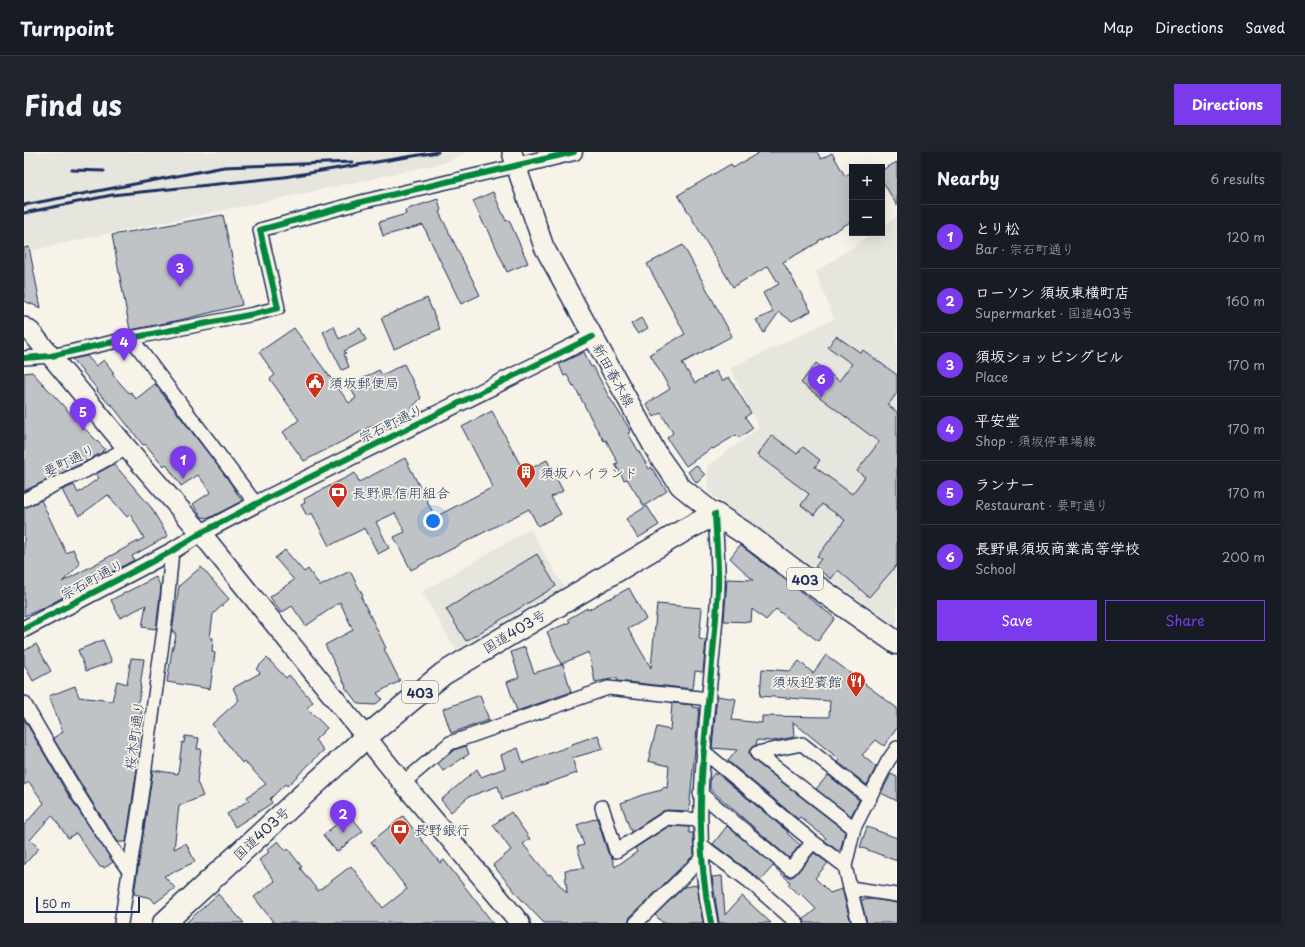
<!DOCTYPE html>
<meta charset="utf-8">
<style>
body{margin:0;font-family:"Playpen Sans","Klee One",sans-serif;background:#20242c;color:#f1f3f6}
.controls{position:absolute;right:12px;top:12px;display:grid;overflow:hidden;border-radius:0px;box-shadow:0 4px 16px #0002}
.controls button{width:36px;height:36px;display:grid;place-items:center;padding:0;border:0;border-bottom:1px solid #363941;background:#171b24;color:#f1f3f6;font:20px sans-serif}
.scale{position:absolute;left:12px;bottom:10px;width:104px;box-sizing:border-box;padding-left:4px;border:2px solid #1b2f5e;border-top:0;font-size:11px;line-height:14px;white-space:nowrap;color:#1b2f5e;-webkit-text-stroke:3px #f7f3e8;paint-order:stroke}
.you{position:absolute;left:409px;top:369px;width:14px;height:14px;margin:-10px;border:3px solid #fff;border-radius:50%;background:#1a73e8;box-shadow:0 0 0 6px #1a73e833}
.badge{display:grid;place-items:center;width:26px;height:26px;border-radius:50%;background:#7c3aed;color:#fff;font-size:13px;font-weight:700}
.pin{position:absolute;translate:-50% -33px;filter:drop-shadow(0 1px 2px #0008)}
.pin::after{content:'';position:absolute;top:21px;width:14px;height:12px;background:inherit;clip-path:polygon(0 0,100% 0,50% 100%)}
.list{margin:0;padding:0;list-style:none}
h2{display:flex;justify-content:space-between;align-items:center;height:52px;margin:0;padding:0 16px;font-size:17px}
h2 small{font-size:13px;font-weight:400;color:#9ea1a6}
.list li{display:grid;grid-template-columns:26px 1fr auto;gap:12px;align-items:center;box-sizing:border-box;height:64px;padding:0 16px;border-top:1px solid #363941}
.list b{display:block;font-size:15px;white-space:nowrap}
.list p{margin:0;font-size:13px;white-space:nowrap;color:#9ea1a6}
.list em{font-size:13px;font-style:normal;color:#9ea1a6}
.actions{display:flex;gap:8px;padding:12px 16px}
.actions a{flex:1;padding:9px 0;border:1px solid #7c3aed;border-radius:0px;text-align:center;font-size:14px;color:#7c3aed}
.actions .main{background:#7c3aed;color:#fff}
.map{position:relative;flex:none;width:873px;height:771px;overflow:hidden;border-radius:0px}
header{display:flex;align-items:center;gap:24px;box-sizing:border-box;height:56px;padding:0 20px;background:#171b24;border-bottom:1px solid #363941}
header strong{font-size:19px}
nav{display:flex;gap:22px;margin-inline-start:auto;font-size:14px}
.intro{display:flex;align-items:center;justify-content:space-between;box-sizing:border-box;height:96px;padding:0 24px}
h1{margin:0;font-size:28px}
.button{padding:10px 18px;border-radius:0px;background:#7c3aed;color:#fff;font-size:14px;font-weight:700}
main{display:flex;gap:24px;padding:0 24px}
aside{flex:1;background:#171b24;border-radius:0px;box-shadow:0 4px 16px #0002}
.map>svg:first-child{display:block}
.built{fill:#e6e5de}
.building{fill:#c0c3c5;stroke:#1b2f5e}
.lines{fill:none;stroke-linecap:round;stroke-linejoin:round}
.minor-casing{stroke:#1b2f5e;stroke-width:16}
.tertiary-casing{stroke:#1b2f5e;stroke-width:19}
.secondary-casing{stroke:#1b2f5e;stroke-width:22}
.trunk-casing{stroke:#1b2f5e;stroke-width:25}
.minor{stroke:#f7f3e8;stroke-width:13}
.tertiary{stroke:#f7f3e8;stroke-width:16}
.secondary{stroke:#f7f3e8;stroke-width:19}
.trunk{stroke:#f7f3e8;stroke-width:22}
.rail{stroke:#1b2f5e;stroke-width:3}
.cycleway-casing{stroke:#f7f3e8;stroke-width:8}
.cycleway{stroke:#00873e;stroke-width:6}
.labels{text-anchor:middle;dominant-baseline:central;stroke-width:3.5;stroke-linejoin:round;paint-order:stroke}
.shield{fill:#f7f3e8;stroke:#5d6a87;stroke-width:1}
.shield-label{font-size:13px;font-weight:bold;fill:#1b2f5e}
.street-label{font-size:14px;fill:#1b2f5e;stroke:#f7f3e8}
.poi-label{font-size:14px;fill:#1b2f5e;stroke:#f7f3e8;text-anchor:start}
</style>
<header>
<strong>Turnpoint</strong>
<nav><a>Map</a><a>Directions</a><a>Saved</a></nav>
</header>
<div class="intro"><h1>Find us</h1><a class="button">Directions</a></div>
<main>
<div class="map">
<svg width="873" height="771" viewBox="0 0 873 771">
<rect width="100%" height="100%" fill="#f7f3e8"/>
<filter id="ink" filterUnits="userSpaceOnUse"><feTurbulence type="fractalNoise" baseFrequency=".025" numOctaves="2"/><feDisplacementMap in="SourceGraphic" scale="8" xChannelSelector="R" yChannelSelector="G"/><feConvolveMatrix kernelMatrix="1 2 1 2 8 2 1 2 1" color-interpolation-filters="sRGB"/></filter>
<g filter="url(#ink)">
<!-- built -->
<path class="built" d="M 0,0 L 442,0 L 423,10 L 278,42 L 92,80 L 0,100 Z
M 873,64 L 873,475 L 684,340 L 683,314 L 735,276 L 706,216 L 810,167 L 792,120 L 849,81 L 858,81 L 858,75 Z
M 506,377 L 540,435 L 432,498 L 398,440 Z"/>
<!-- building -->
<path class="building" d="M 736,0 L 793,0 L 797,7 L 808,1 L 821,24 L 828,20 L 828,69 L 794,89 L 795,90 L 759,110 L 787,159 L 768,169 L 755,160 L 740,181 L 732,168 L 749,160 L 739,141 L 755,132 L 744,114 L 709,135 L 654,43 L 707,12 L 709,16 Z
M 873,10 L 873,54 L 858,28 L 858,18 Z
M 469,40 L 482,69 L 485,68 L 504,111 L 483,120 L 463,75 L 461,75 L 449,49 Z
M 414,47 L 417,59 L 415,60 L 456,143 L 437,152 L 399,73 L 359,84 L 355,70 L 382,62 L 381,58 Z
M 199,63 L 218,153 L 156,168 L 106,178 L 88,83 Z
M 659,93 L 708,184 L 658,211 L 671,231 L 692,219 L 698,229 L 705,225 L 727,261 L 721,265 L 729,276 L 715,286 L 712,283 L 689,297 L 688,296 L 662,314 L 643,286 L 649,281 L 637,261 L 630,265 L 622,252 L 646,237 L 626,202 L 661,182 L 623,112 Z
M 5,95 L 17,156 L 0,149 L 0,96 Z
M 403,146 L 416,177 L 370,197 L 357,166 Z
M 617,166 L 624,176 L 614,182 L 607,172 Z
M 310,174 L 315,187 L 336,176 L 342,188 L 320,199 L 322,201 L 320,202 L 325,215 L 318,218 L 299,180 Z
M 270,176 L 325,251 L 332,246 L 325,233 L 355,218 L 358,223 L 380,212 L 397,246 L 380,264 L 355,277 L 352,272 L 280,309 L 259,280 L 275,268 L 246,227 L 251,223 L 235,200 Z
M 812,184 L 837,201 L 839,198 L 873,223 L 873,241 L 864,253 L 873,260 L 873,413 L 845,445 L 814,418 L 807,427 L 791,415 L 797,407 L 793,405 L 821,368 L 798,352 L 790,363 L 777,353 L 785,342 L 733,303 L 748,283 L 773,302 L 779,295 L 796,308 L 791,315 L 828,342 L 841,325 L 833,319 L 855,290 L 777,231 L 792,211 L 815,229 L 828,212 L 804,195 Z
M 560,200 L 567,215 L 569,214 L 584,243 L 605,276 L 606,280 L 604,281 L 625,317 L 627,315 L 643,339 L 620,354 L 603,327 L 600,328 L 591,312 L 594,311 L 582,288 L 580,289 L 570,272 L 550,233 L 549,234 L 543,223 L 540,224 L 535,212 Z
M 63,204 L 72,214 L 80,208 L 90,221 L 88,222 L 105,241 L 107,240 L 112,247 L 131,232 L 203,326 L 218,349 L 185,366 L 178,365 L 169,352 L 187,340 L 174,323 L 157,334 L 142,312 L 140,314 L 121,292 L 119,293 L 87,252 L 86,253 L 73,239 L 74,238 L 48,207 Z
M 8,220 L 58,274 L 81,297 L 78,299 L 79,300 L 57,312 L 0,339 L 0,221 Z
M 468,259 L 500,320 L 523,308 L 539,339 L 527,345 L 537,362 L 514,374 L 505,357 L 387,418 L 370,385 L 381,380 L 371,361 L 352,370 L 365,396 L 354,402 L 341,376 L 305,394 L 288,361 L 283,364 L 277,353 L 281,351 L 280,347 L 331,321 L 335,330 L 381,306 L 411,365 L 469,335 L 438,275 Z
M 90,312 L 126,354 L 144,384 L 108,404 L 110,408 L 69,430 L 69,429 L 17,457 L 0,464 L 0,356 L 17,348 L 42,401 L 49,397 L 56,412 L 38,430 L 120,386 L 106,362 L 103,365 L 84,343 L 55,364 L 49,354 L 47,355 L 38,338 L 50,333 L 54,341 L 75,326 L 72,322 Z
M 672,313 L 681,323 L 673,331 L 664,320 Z
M 623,354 L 635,373 L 614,386 L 602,367 Z
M 716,393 L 811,466 L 794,489 L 752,457 L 742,468 L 728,457 L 727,470 L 700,469 L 703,427 L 729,428 L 706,406 Z
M 261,398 L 280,420 L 284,417 L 296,434 L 326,419 L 339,444 L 337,445 L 362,496 L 360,497 L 376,529 L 353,541 L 358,547 L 351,553 L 334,552 L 321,535 L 322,534 L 301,493 L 329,478 L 316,450 L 282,474 L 268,454 L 257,461 L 246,445 L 270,428 L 251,406 Z
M 513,402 L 532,434 L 442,489 L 422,457 Z
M 177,415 L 205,447 L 189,462 L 186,486 L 189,486 L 188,500 L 191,501 L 186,537 L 143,530 L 148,498 L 152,484 L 151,483 L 151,480 L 148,480 L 155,434 Z
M 132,425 L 137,435 L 132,477 L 118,475 L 122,453 L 96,466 L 87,448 Z
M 605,436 L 622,467 L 604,477 L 627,516 L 633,452 L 678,456 L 675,487 L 682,488 L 679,520 L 671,519 L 669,537 L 593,529 L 593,526 L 571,530 L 565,500 L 537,512 L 523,480 L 546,470 L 544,467 L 563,456 L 564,458 L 585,446 L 585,447 Z
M 79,488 L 88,510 L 62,519 L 54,498 Z
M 12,492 L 27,519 L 9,529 L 0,512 L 0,499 Z
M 501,495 L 510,521 L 539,512 L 547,540 L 493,559 L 483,530 L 495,525 L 487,500 Z
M 802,503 L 873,556 L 873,576 L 860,594 L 852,588 L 838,603 L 852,615 L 843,633 L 814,610 L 816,608 L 769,570 L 770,585 L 749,589 L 733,588 L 732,593 L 728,595 L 725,599 L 725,603 L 728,607 L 821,679 L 817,696 L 814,699 L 800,688 L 802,686 L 776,665 L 774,667 L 704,609 L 713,598 L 688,596 L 693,544 L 712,547 L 708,568 L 738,571 L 738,564 L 805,565 L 806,549 L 736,544 L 738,517 L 766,519 L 775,509 L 789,521 Z
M 107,506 L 120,507 L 116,535 L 117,535 L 113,556 L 118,558 L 113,585 L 115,586 L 110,616 L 113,616 L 102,690 L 94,690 L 70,653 L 29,586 L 39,580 L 25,544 L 51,534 L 55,545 L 88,549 L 93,529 L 103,532 Z
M 243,506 L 262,526 L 265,523 L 289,550 L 283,556 L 303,576 L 291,588 L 300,598 L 263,634 L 261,632 L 246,647 L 248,651 L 211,675 L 203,662 L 225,648 L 223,645 L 242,632 L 220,609 L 218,611 L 188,572 L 215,548 L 209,536 L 236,521 L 232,517 Z
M 456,543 L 465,568 L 427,581 L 419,557 Z
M 648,551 L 668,553 L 668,555 L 675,556 L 665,659 L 643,658 L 639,659 L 607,680 L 597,651 L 618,643 L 638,638 L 639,635 L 643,636 L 645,614 L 624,609 L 633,575 L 646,578 Z
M 0,567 L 43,641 L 89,710 L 80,716 L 79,714 L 76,715 L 52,681 L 44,686 L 28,663 L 6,688 L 15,696 L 0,713 L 0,673 L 20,651 L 5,630 L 0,633 Z
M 574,583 L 579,597 L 548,606 L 553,621 L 478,647 L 474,634 L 444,645 L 427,660 L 417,648 L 453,617 L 457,625 L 481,616 L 477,603 L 494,596 L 499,611 L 549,593 L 548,592 Z
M 161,584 L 175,586 L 173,597 L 177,597 L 173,630 L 179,644 L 155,654 L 150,697 L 162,691 L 171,710 L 140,724 L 151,736 L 131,751 L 127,746 L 110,742 L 129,618 L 154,622 L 158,590 L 160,591 Z
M 442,594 L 445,602 L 419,619 L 414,611 L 430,598 Z
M 690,621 L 692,623 L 693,621 L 764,680 L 763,681 L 776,693 L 765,706 L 686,637 L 686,627 Z
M 867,622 L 873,625 L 873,649 L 857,641 Z
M 804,623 L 835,648 L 827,664 L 792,637 Z
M 487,660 L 506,687 L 499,692 L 524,723 L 526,722 L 543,741 L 541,718 L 560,716 L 553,695 L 560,693 L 553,673 L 573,666 L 584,701 L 588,706 L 591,715 L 613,700 L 611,696 L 645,674 L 665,675 L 665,681 L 669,681 L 670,703 L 606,765 L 604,771 L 520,771 L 497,747 L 469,713 L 487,698 L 469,673 Z
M 325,662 L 339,679 L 313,700 L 299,683 Z
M 379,664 L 416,711 L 420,708 L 469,771 L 250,771 L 230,745 L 251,729 L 235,708 L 245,700 L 243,698 L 254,689 L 262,699 L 264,697 L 278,715 L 276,716 L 294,739 L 327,714 L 359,756 L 383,737 L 347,690 Z
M 703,674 L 764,725 L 768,725 L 772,722 L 790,701 L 804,711 L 791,726 L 806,741 L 818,737 L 827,771 L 781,771 L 780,767 L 792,757 L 776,741 L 775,743 L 764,733 L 766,730 L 749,714 L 737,728 L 689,692 Z
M 843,675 L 873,686 L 873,709 L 836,695 Z
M 698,724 L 701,763 L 718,744 L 747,771 L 695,771 L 688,725 Z
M 673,733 L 679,771 L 639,771 L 631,763 L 660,735 Z
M 194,742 L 220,771 L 162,771 Z
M 848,747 L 873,751 L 873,771 L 843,771 L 837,748 Z"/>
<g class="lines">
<defs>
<path id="minor" d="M 107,186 L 232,352
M 0,206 L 27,204 L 107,186 L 230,162 L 254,156 L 236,78 L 341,49 L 492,14
M 0,348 L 36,330 L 61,319 L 103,296
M 0,551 C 33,608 66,666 105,719
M 679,599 L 789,690 L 821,714 L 826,736 L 873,743
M 379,631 L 426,591 L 584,536 L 685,547
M 676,641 L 766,717 L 789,690
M 578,655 L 592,699 L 643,666 L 676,668
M 830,676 L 733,601 L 778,592 L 846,646
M 677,693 L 725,729 L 773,771
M 821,714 L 830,676 L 864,609 L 873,596
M 826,736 L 835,771
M 97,771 L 117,645 L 142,463 L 148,399
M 612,771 L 678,706
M 687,771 C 663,659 688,549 694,437 C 695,413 692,386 691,362"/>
<path id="tertiary" d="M 492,14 L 550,0
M 0,477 L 148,399 L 177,381 L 232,352 L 568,185"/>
<path id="secondary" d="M 488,0 L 492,14 L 520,95 L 634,303 L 656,334 L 691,362
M 0,175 L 7,180 L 103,296 L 177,381 L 379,631 L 496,771"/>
<path id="trunk" d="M 140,771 L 342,585 L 419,522 L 659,379 L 691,362 L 722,382 L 783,428 L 873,491"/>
</defs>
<!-- minor casing -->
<use href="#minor" class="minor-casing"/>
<!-- tertiary casing -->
<use href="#tertiary" class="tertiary-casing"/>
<!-- secondary casing -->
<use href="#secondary" class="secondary-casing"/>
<!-- trunk casing -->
<use href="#trunk" class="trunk-casing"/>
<!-- minor -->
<use href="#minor" class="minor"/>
<!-- tertiary -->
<use href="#tertiary" class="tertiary"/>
<!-- secondary -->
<use href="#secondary" class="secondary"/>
<!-- trunk -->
<use href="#trunk" class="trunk"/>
<!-- rail -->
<path class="rail" d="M 48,18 L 80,19
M 0,53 L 200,15 L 328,10
M 0,61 L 88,43 L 260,25 L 414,0"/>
<defs>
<path id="cycleway" d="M 0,206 L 27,204 L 107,186 L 230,162 L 254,156 L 236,78 L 341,49 L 550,0
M 0,477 L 148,399 L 177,381 L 232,352 L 568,185
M 687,771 C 663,659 688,549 694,437 C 695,413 692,386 691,362"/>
</defs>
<!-- cycleway casing -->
<use href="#cycleway" class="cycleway-casing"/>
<!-- cycleway -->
<use href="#cycleway" class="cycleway"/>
</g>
</g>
<!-- icons -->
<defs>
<symbol id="civic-pin" viewBox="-11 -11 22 30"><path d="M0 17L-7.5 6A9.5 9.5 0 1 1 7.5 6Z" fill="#c8321e" stroke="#f7f3e8"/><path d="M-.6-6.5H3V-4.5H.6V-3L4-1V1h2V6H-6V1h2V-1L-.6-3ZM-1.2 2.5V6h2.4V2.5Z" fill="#fff"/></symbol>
<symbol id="building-pin" viewBox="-11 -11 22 30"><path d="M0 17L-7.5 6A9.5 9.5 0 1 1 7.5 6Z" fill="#c8321e" stroke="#f7f3e8"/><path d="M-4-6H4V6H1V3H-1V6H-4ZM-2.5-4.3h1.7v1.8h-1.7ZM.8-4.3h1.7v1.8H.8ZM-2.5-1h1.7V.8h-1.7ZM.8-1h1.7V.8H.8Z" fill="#fff"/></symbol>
<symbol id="bank-pin" viewBox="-11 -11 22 30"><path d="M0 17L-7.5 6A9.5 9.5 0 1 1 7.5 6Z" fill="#c8321e" stroke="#f7f3e8"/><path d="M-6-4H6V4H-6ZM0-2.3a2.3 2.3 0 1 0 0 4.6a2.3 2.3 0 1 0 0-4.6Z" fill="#fff"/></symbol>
<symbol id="restaurant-pin" viewBox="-11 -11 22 30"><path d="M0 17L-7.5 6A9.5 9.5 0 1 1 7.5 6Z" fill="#c8321e" stroke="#f7f3e8"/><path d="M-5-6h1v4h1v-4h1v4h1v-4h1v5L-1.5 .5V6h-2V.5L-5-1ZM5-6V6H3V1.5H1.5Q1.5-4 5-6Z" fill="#fff"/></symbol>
</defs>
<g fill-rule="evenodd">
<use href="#civic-pin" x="280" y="219" width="22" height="30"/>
<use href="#building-pin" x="491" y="309" width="22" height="30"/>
<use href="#bank-pin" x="303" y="329" width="22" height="30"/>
<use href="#restaurant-pin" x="821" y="518" width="22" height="30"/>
<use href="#bank-pin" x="365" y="666" width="22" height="30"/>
</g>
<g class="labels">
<!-- shield labels -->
<g class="shield">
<rect x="763" y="416" width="36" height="22" rx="3"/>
<rect x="378" y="529" width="36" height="22" rx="3"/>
</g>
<g class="shield-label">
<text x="781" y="427">403</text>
<text x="396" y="540">403</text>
</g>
<!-- street labels -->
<g class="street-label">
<text transform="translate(590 223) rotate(61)">新田春木線</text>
<text transform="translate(367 271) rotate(-26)">宗石町通り</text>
<text transform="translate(45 308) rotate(-26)">要町通り</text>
<text transform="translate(68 427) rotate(-28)">宗石町通り</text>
<text transform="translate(490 479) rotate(-31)">国道403号</text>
<text transform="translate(110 583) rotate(-82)">桜木町通り</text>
<text transform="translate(237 681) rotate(-43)">国道403号</text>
</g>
<!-- poi labels -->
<g class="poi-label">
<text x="305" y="230">須坂郵便局</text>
<text x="516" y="320">須坂ハイランド</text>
<text x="328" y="340">長野県信用組合</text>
<text x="818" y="529" text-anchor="end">須坂迎賓館</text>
<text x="390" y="677">長野銀行</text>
</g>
</g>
</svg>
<div class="controls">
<button>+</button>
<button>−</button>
</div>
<div class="scale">50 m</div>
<div class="you"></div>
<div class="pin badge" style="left:159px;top:327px">1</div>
<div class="pin badge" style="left:319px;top:681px">2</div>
<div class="pin badge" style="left:156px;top:135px">3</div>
<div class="pin badge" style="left:100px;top:209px">4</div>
<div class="pin badge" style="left:59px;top:279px">5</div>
<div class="pin badge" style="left:797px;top:246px">6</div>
</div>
<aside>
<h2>Nearby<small>6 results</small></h2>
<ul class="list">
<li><span class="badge">1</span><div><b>とり松</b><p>Bar · 宗石町通り</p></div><em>120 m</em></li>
<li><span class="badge">2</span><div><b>ローソン 須坂東横町店</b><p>Supermarket · 国道403号</p></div><em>160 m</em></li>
<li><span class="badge">3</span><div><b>須坂ショッピングビル</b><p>Place</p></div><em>170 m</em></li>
<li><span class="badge">4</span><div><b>平安堂</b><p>Shop · 須坂停車場線</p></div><em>170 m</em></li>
<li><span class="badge">5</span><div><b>ランナー</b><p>Restaurant · 要町通り</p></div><em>170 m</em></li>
<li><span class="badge">6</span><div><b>長野県須坂商業高等学校</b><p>School</p></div><em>200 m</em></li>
</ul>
<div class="actions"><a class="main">Save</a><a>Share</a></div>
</aside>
</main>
